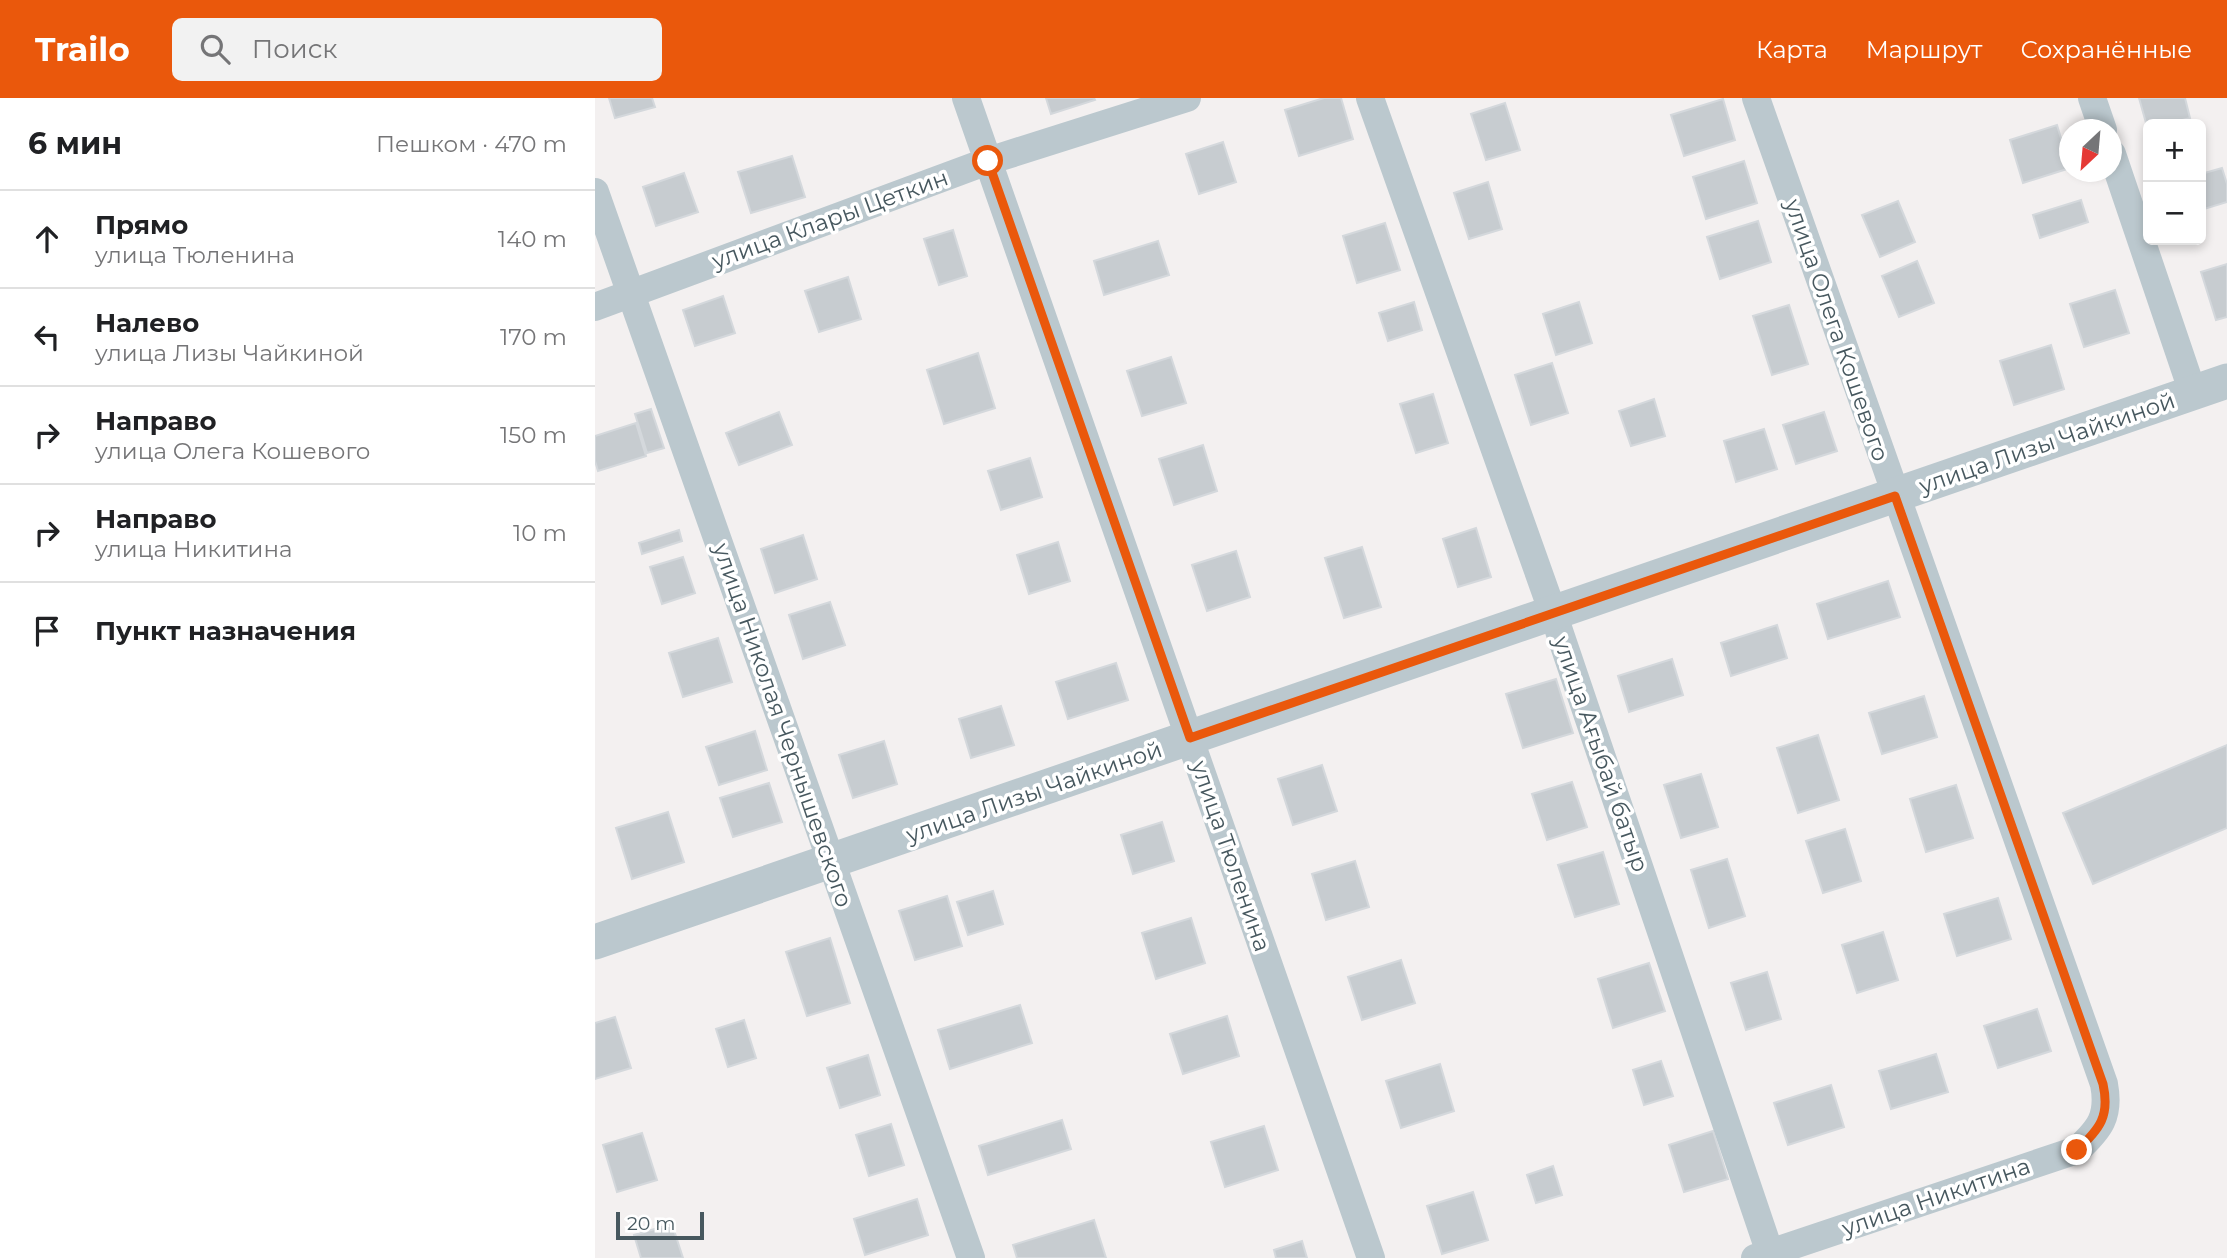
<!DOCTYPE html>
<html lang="ru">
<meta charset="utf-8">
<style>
body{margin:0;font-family:Montserrat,sans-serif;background:#f2f2f2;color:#202124}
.controls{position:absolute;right:21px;top:21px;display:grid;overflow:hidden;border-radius:10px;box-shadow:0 4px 10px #0003}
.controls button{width:63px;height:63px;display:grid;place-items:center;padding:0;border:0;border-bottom:2px solid #e0e0e0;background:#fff;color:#202124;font:35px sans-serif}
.compass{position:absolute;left:1464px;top:21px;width:63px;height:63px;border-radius:50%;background:#fff;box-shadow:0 4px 10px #0003;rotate:206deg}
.scale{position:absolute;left:21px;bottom:18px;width:88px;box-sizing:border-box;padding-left:7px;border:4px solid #47585f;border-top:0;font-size:19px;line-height:24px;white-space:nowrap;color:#47585f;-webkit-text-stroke:5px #fff;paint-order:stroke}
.stop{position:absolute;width:21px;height:21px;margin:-16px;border:5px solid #ea580c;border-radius:50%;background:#fff}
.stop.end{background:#ea580c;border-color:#fff;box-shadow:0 2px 7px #0008}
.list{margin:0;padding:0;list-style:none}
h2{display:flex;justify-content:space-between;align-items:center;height:91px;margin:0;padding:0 28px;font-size:30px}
h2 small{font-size:23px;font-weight:400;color:#757577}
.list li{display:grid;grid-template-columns:46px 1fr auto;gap:21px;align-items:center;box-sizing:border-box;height:98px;padding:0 28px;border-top:2px solid #e0e0e0}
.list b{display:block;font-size:26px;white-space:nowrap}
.list p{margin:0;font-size:23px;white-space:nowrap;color:#757577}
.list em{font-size:23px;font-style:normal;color:#757577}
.icon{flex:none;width:38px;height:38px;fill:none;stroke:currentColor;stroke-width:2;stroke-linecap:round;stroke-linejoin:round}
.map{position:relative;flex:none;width:1632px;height:1160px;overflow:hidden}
header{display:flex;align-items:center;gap:42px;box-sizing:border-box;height:98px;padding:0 35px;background:#ea580c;color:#fff}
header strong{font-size:33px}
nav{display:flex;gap:38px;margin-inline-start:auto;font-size:24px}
.search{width:490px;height:63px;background:#f2f2f2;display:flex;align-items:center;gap:18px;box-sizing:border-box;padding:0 24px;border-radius:10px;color:#757577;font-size:26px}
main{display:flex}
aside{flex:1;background:#fff}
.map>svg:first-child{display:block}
.building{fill:#c7ccd0;stroke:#d4d8dc;stroke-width:2}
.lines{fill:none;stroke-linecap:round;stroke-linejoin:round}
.minor{stroke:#bbc8ce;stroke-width:28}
.tertiary{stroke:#bbc8ce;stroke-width:35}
.route{stroke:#ea580c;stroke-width:9}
.labels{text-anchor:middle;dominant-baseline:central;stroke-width:7;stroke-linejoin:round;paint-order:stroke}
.street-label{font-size:23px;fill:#47585f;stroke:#fff}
</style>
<header>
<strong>Trailo</strong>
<div class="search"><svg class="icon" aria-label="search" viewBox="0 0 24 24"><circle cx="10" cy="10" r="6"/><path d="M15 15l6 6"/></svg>Поиск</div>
<nav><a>Карта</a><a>Маршрут</a><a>Сохранённые</a></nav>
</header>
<main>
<aside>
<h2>6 мин<small>Пешком · 470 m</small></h2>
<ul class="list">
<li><svg class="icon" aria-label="ahead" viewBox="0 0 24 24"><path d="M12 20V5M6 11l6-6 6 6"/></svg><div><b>Прямо</b><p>улица Тюленина</p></div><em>140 m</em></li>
<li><svg class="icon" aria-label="left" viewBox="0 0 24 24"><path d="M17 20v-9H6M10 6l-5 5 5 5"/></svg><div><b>Налево</b><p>улица Лизы Чайкиной</p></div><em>170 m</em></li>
<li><svg class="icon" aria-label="right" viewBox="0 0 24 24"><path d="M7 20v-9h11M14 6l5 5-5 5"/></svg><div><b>Направо</b><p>улица Олега Кошевого</p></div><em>150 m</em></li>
<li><svg class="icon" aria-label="right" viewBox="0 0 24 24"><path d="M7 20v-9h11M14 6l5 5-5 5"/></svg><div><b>Направо</b><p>улица Никитина</p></div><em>10 m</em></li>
<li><svg class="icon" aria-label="arrive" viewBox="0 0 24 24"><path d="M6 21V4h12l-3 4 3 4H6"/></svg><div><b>Пункт назначения</b></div></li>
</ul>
</aside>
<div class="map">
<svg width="1632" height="1160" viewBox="0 0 1632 1160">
<rect width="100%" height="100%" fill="#f3f0f0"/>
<!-- building -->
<path class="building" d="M 14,0 L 57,0 L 60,9 L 20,20 Z
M 451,0 L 499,0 L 500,2 L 456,16 Z
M 729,0 L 746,0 L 758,41 L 704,58 L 690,12 Z
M 1544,0 L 1590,0 L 1595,20 L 1572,26 L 1553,26 L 1553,32 Z
M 1128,1 L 1140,42 L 1089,58 L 1076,17 Z
M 910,5 L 925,52 L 891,62 L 876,16 Z
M 1462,27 L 1475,70 L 1428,85 L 1415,42 Z
M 628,44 L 641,84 L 604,96 L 591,56 Z
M 197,58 L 210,99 L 156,115 L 143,74 Z
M 1149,63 L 1162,105 L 1111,121 L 1098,79 Z
M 1627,70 L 1632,86 L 1632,104 L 1606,112 L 1606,76 Z
M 89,75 L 103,114 L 61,128 L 48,89 Z
M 893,84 L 907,131 L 874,141 L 859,95 Z
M 1486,102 L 1493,124 L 1445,140 L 1438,117 Z
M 1303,103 L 1320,144 L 1285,159 L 1267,117 Z
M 1163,123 L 1176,164 L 1125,181 L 1112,139 Z
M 790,125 L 805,172 L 762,185 L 748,138 Z
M 358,132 L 372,178 L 344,187 L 329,141 Z
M 563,143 L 574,177 L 509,197 L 499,163 Z
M 1322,163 L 1339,205 L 1304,219 L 1287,178 Z
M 1632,166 L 1632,219 L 1621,222 L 1606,174 Z
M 253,179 L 266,221 L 224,234 L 210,193 Z
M 1520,192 L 1534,235 L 1489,249 L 1475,206 Z
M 128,198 L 140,235 L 100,248 L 88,212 Z
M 819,204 L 827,232 L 793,243 L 784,215 Z
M 984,204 L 997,245 L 961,257 L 948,216 Z
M 1194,207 L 1213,266 L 1177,277 L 1158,218 Z
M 1456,247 L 1469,291 L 1419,307 L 1405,263 Z
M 383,255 L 400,310 L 349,326 L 332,272 Z
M 576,259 L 591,305 L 547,318 L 532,273 Z
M 957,265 L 973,315 L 936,327 L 920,277 Z
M 838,296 L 853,345 L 821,355 L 805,306 Z
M 1059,301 L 1070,338 L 1036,348 L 1024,313 Z
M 56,311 L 69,350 L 52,355 L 40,316 Z
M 184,314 L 197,347 L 144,367 L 131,335 Z
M 1229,314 L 1242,353 L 1201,366 L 1188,327 Z
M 41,325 L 51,358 L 3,373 L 0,363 L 0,338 Z
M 1169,331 L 1182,371 L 1141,384 L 1129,343 Z
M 608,347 L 622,393 L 579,407 L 564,361 Z
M 435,360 L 447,399 L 406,412 L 393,373 Z
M 881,430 L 896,479 L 863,489 L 848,441 Z
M 84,432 L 87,443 L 47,456 L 44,445 Z
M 208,437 L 222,481 L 180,495 L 166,451 Z
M 463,444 L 475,483 L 434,496 L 422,457 Z
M 767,449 L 786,509 L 749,520 L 730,460 Z
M 641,453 L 655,499 L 612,513 L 597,467 Z
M 88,459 L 100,495 L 67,506 L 55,469 Z
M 1293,483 L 1305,519 L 1233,541 L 1222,506 Z
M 235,504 L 250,547 L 208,561 L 194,517 Z
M 1182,527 L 1192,560 L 1136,578 L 1126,545 Z
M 123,540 L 137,584 L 88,599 L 74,555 Z
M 1077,561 L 1088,597 L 1034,614 L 1023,578 Z
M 521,565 L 533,602 L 473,621 L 461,584 Z
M 961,581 L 978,635 L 928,650 L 911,596 Z
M 1329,598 L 1342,639 L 1287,656 L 1274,615 Z
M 406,608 L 419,647 L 376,660 L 364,621 Z
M 160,633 L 172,672 L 124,687 L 111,649 Z
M 1223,637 L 1244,702 L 1203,715 L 1182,650 Z
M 289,643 L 302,686 L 258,700 L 244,657 Z
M 1632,647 L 1632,730 L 1498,786 L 1468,715 Z
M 727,667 L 742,713 L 698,727 L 683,681 Z
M 1106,676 L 1123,729 L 1086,740 L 1069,687 Z
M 977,684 L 992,729 L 952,742 L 937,696 Z
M 174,685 L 187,724 L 138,739 L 125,700 Z
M 1361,687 L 1378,740 L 1331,754 L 1315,701 Z
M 73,714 L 89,764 L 37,781 L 21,730 Z
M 567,724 L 579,763 L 538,776 L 526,737 Z
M 1250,731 L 1266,783 L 1228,795 L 1211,743 Z
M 1008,754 L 1024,806 L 980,819 L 963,767 Z
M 1132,761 L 1150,818 L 1114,830 L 1096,772 Z
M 760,763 L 774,809 L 731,822 L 717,776 Z
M 398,793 L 408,826 L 373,837 L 362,804 Z
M 352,798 L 367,848 L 320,862 L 304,813 Z
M 1403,800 L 1416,841 L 1362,858 L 1349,816 Z
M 596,820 L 610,865 L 561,881 L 547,835 Z
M 1288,834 L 1303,882 L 1262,895 L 1247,847 Z
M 235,840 L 255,905 L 212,918 L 191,854 Z
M 806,862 L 820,905 L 767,922 L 753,879 Z
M 1054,865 L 1070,913 L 1018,930 L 1003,881 Z
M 1172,874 L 1186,921 L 1151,932 L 1136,885 Z
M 425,907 L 437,945 L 355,971 L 343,932 Z
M 1442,911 L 1456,953 L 1403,970 L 1389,928 Z
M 632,918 L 644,958 L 588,976 L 575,936 Z
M 20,919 L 36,970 L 0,981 L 0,925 Z
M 149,922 L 161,960 L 133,969 L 121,931 Z
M 1341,956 L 1353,994 L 1296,1011 L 1284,973 Z
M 273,957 L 285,997 L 245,1010 L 232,970 Z
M 1066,963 L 1078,998 L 1049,1007 L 1038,972 Z
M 845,966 L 859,1013 L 806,1030 L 791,983 Z
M 1236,987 L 1249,1029 L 1193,1047 L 1179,1005 Z
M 467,1022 L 476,1051 L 393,1077 L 384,1048 Z
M 296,1026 L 309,1067 L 274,1078 L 261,1037 Z
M 669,1028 L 683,1072 L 630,1089 L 616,1044 Z
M 1118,1033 L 1133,1081 L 1089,1094 L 1074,1047 Z
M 47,1035 L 62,1082 L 22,1094 L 8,1047 Z
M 958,1068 L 967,1097 L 941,1105 L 932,1077 Z
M 878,1094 L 893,1142 L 847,1156 L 832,1108 Z
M 322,1101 L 333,1137 L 270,1157 L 259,1121 Z
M 499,1122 L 511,1160 L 422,1160 L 418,1147 Z
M 77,1126 L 88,1160 L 46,1160 L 39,1137 Z
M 707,1143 L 712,1160 L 681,1160 L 679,1152 Z"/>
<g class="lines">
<!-- minor -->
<path class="minor" d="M 371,0 L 776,1160
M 775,0 L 958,515 L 1175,1155
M 1497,0 L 1508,32
M 1517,56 L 1598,295
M 0,94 L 376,1160
M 0,209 L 393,63 L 592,0
M 1160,1160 L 1482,1052 C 1505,1031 1515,1018 1509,986 L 1161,0"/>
<!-- tertiary -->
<path class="tertiary" d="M 0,844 L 1632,283"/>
</g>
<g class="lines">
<!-- route -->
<path class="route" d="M 393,63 L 595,640 L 1300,398 L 1508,986 C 1515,1018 1505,1031 1482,1052"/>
</g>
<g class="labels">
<!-- street labels -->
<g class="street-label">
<text transform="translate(235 121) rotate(-20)">улица Клары Цеткин</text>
<text transform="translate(1242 232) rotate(71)">улица Олега Кошевого</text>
<text transform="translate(1452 345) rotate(-19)">улица Лизы Чайкиной</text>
<text transform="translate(188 627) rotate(71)">улица Николая Чернышевского</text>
<text transform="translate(1006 656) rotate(71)">улица Ағыбай батыр</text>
<text transform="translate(439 694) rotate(-19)">улица Лизы Чайкиной</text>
<text transform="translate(636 758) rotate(71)">улица Тюленина</text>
<text transform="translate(1341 1099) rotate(-19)">улица Никитина</text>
</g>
</g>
</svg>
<div class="controls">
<button>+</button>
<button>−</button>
</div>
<svg class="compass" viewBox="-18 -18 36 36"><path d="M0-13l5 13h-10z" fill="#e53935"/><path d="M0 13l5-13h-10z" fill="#757577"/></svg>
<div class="scale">20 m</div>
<div class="stop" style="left:393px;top:63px"></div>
<div class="stop end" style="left:1482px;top:1052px"></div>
</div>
</main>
